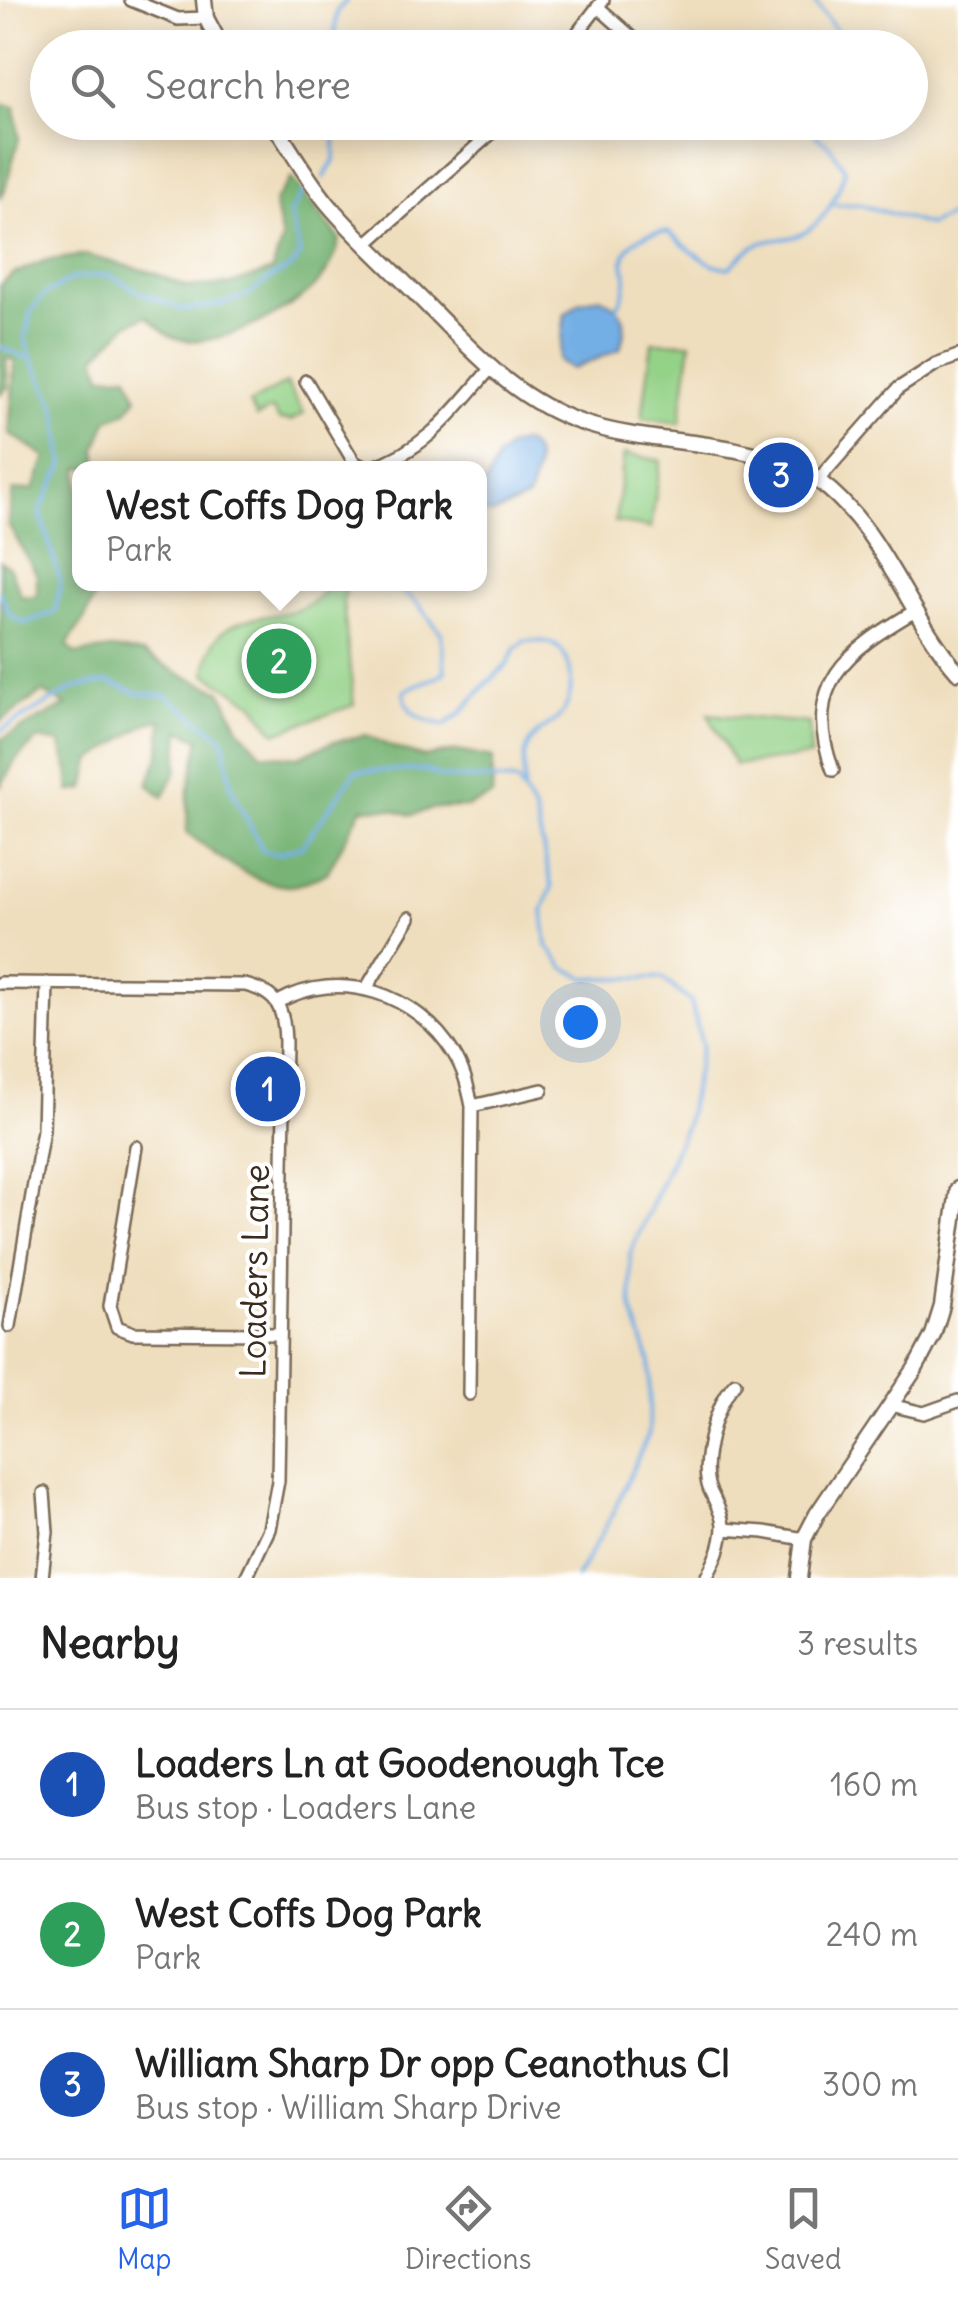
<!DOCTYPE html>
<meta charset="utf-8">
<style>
body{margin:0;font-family:Delius,sans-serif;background:#f2f2f2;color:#222}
.you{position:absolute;left:580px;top:1022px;width:35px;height:35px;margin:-25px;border:8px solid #fff;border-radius:50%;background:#1a73e8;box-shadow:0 0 0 15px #1a73e833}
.badge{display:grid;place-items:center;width:65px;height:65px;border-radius:50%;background:#2563eb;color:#fff;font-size:32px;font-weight:700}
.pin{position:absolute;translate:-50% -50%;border:5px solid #fff;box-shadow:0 2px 10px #0006}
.popup{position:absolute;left:72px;top:461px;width:415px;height:130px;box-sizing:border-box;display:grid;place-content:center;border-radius:20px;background:#fff;filter:drop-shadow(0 2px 8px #0005);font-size:32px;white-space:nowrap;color:#767676}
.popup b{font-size:38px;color:#222}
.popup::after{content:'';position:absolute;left:50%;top:100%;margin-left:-20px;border:20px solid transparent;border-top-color:#fff}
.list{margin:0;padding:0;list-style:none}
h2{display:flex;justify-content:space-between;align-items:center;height:130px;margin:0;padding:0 40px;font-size:42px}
h2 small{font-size:32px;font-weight:400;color:#767676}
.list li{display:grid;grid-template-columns:65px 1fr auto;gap:30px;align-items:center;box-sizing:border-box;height:150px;padding:0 40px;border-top:2px solid #e0e0e0}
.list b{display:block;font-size:38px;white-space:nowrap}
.list p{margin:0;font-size:32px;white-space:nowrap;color:#767676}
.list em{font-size:32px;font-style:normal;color:#767676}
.icon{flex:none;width:55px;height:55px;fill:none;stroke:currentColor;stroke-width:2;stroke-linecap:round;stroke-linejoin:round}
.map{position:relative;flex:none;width:958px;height:1578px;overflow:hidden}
.search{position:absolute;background:#fff;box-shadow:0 5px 25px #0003;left:30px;right:30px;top:30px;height:110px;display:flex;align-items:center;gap:25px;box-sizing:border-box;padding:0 35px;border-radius:55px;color:#767676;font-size:38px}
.sheet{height:580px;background:#fff}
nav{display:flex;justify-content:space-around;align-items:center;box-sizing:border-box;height:140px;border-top:2px solid #e0e0e0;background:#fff;font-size:28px;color:#767676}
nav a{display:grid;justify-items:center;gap:5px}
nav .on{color:#2563eb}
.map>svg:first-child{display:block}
.green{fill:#94d288;stroke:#687e53;stroke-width:2.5}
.forest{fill:#77b474;stroke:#596f49;stroke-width:2.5}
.water{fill:#73aee4;stroke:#576c81;stroke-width:2.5}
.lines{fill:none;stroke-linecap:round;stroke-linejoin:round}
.stream{stroke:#73aee4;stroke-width:4}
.minor-casing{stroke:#7a6956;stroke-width:16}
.tertiary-casing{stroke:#7a6956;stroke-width:19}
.minor{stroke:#fff;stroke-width:11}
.tertiary{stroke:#fff;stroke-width:14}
.labels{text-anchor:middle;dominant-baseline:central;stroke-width:8;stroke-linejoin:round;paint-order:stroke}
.street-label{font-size:35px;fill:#3b2a1e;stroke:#fff}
</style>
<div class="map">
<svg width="958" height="1578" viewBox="0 0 958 1578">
<rect width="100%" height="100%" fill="#fff"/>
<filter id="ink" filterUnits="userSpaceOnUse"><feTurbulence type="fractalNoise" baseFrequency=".01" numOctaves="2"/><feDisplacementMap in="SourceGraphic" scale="20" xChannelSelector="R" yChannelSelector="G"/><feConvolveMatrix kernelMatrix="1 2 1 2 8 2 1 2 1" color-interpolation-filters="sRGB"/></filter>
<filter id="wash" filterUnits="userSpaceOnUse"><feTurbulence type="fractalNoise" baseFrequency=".0048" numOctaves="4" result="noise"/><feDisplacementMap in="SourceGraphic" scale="40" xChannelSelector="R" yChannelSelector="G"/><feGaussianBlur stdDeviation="2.25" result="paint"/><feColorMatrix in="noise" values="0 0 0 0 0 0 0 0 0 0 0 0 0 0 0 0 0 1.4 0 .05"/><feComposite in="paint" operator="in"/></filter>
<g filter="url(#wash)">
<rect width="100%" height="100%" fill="#efdebd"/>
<!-- green -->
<path class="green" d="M 652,342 L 691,343 L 680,423 L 642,418 Z
M 286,383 L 304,413 L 291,421 L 279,420 L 272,409 L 257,417 L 249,404 Z
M 624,454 L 661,460 L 651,528 L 615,522 Z
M 331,584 L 346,584 L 343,601 L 354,705 L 275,733 L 254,704 L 206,674 C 207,666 208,658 211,650 C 224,614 263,619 293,611 C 308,607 321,596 331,584 Z
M 708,714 L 809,723 L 811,756 L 735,765 Z"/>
<!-- forest -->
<path class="forest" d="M 0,103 L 15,107 L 19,139 L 4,192 L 0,198 Z
M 291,178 L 340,239 C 336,257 328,273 314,287 C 288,313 209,354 171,336 C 163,332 154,322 147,316 L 128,324 L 96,356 L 102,376 L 128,375 L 137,397 L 127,411 L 107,420 L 96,449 L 99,468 L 79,468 L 79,584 L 99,584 L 99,587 L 85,618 L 67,645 L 76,654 L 111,649 L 142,653 L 184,676 L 221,691 L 239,728 L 262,754 L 298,757 L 333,742 L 367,735 L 392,747 L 424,757 L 457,751 L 493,758 L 492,796 L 467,807 L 435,808 L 411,815 L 391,809 L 362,808 L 327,873 C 315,877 300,887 288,886 C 250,883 216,856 187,832 L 188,794 L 200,739 L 180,730 L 177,770 L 163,797 L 148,784 L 160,754 L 162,720 L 147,723 L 91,761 L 85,789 L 70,791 L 68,768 L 60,743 L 38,739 L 16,759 L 0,788 L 0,740 L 66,705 L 42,692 L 0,722 L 0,561 L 9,567 L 22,597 L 37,596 L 37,575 L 8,524 L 13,491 L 34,489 L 46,457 L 9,433 L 15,360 L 6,358 L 8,387 L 0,394 L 0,285 L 13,274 L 44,261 L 85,255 L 155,273 L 187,287 L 231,284 L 272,271 L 282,240 L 274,202 Z"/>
<!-- water -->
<path class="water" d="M 600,297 C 627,311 628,320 620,349 L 573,369 L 559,361 L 565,314 L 579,303 Z
M 524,442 C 545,453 534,479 528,498 L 493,514 L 482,512 L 479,499 L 497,458 L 510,446 Z"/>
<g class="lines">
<!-- stream -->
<path class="stream" d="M 813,0 L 835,29 L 838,48
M 333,48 L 337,11 L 347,0
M 324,178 L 335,158 L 335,122
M 834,205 L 858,204 L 929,225 L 958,212
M 617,308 C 622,298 627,288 626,277 C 626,271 623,266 624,260 C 627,238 650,232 668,232 C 689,248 703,265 729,268 C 737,261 745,251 754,246 C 766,239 780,240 793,237 C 822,230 839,194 845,169 L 829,145 L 817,137 L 809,122
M 0,347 L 31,359 L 56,407 L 64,464 L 40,511 L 61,583 L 55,612 L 25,623 L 10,615 L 0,593
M 31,359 L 25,338 L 31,311 L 44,295 L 73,278 L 108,275 L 144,294 L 184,310 L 220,305 L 249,294 L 269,279 L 293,266 L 300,254 L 290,213 L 303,192
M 394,584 L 418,604 L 441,633 L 445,672 C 432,683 420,679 404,692 C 406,716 425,721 445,725 L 462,712 L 486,684 L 507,665 L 515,649 L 525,641 C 535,641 548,640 556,646 C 576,660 575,701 559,717 C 546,730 534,730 526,750 C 521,762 525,777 524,789
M 0,731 L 74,688 L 108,682 L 138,693 L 167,696 L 223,738 L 232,790 L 263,851 L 277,854 L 302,846 L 356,771 L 425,770 L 441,777 L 517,781 L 535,812 L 552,887 L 543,911 L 547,946 L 565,968 L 586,978 L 662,978 L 691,1002 L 702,1045 L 686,1125 L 630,1254 L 632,1310 L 650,1362 L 649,1433 L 610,1519 L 576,1578"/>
</g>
</g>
<g filter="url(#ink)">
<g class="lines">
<defs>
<path id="minor" d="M 131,0 L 178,19 L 206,18
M 598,7 L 644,48
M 566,48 L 603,0
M 366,244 L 504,122
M 306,381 L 354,462 L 365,468
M 370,468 C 426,450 453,412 490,369
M 818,480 L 899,388 L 936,364 L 958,356
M 833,770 C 801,684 847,651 915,611
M 0,983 L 245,985 C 279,993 284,1010 285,1042 L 278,1481 L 269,1529 L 246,1578
M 366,989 L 409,918
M 278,1002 C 340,967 418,994 454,1054 C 464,1070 468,1087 472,1106 L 469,1394
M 472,1106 L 542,1090
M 136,1147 L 110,1306 L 117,1327 L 133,1333 L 280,1334
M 10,1326 L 43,1130 L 47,983
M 890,1405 L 924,1413 L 958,1401
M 723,1529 L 764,1532 L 804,1539
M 42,1578 L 47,1532 L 44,1493
M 706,1578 C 715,1561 723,1545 723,1525 C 722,1512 714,1500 709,1488 C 700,1461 716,1404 735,1383"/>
<path id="tertiary" d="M 204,0 L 206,18 L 222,48
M 272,122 C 291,149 307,179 328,204 C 354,235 385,262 413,291 C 467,344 511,400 586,424 C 655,446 726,437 793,468 C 802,472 813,476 820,482 C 884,530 907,614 958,672
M 799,1578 L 804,1539 L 817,1514 L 915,1369 L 933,1335 L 942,1306 L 958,1189"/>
</defs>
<!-- minor casing -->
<use href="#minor" class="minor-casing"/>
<!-- tertiary casing -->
<use href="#tertiary" class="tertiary-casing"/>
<!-- minor -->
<use href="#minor" class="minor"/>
<!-- tertiary -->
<use href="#tertiary" class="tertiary"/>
</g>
</g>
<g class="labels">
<!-- street labels -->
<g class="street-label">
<text transform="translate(254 1271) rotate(-89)">Loaders Lane</text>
</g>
</g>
</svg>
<div class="you"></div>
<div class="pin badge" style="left:268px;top:1089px;background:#1a4fb4">1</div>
<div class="pin badge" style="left:279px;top:661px;background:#2e9e5b">2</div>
<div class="popup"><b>West Coffs Dog Park</b>Park</div>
<div class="pin badge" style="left:781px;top:475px;background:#1a4fb4">3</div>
<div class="search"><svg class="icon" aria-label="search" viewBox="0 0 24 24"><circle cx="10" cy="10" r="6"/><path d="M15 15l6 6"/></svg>Search here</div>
</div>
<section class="sheet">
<h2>Nearby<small>3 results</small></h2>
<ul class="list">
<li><span class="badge" style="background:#1a4fb4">1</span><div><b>Loaders Ln at Goodenough Tce</b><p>Bus stop · Loaders Lane</p></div><em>160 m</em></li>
<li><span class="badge" style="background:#2e9e5b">2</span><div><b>West Coffs Dog Park</b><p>Park</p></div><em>240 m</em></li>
<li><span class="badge" style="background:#1a4fb4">3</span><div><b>William Sharp Dr opp Ceanothus Cl</b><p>Bus stop · William Sharp Drive</p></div><em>300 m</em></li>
</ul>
</section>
<nav>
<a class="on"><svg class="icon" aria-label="map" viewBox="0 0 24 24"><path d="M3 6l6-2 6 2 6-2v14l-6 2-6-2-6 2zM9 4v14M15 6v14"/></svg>Map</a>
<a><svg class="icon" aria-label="directions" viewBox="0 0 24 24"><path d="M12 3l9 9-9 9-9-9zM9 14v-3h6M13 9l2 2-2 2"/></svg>Directions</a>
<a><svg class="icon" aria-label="saved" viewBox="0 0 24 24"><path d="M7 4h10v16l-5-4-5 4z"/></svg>Saved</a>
</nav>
